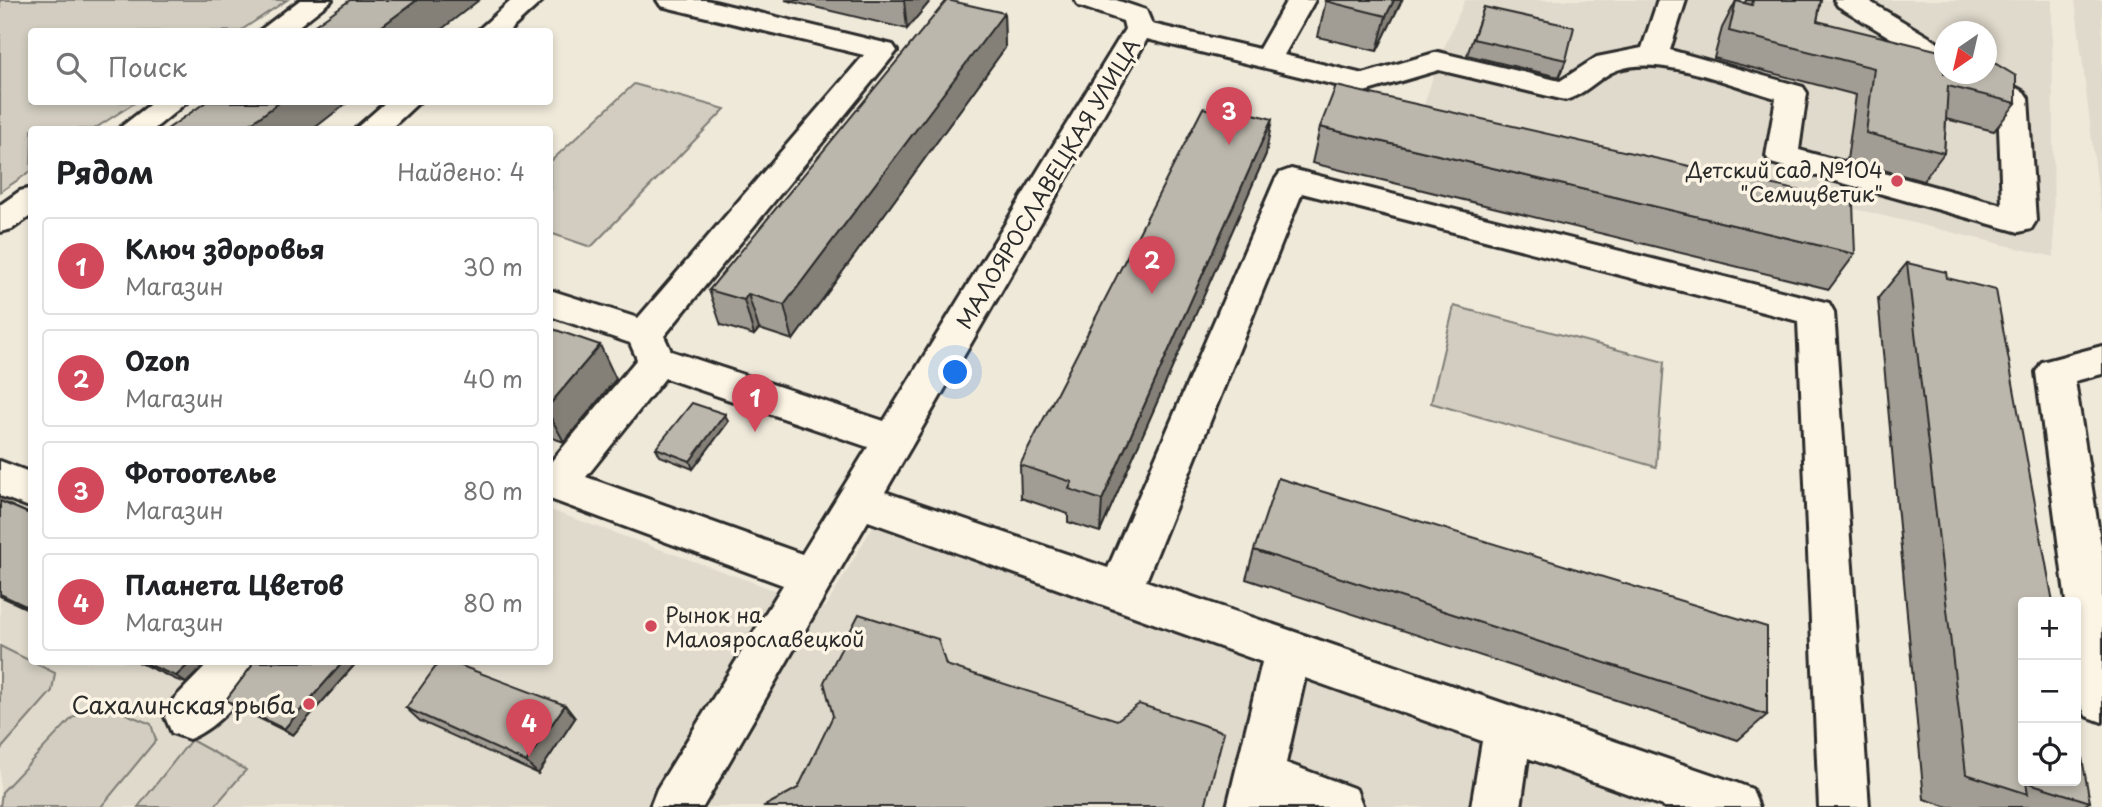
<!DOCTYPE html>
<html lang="ru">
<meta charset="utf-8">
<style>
body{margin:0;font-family:"Playpen Sans",sans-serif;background:#f2f2f2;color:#202124}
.controls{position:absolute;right:21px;bottom:21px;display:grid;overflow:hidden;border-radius:7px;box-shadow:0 4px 10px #0003}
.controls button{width:63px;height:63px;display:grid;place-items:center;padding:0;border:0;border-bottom:2px solid #e0e0e0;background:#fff;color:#202124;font:35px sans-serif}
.compass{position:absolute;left:1934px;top:21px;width:63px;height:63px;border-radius:50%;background:#fff;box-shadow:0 4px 10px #0003;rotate:214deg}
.you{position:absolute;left:956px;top:373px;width:24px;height:24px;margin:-18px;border:5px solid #fff;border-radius:50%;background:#1a73e8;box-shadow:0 0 0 10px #1a73e833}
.badge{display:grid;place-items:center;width:46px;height:46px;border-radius:50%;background:#d1495b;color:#fff;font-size:23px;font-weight:700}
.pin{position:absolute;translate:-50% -58px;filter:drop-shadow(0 2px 4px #0008)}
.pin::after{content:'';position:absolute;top:37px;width:24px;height:21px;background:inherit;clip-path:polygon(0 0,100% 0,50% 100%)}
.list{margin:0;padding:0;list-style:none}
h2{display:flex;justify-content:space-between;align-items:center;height:91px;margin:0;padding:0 28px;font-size:30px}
h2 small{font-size:23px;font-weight:400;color:#757577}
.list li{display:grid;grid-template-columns:46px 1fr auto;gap:21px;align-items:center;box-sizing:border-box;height:98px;margin:0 14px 14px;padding:0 14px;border:2px solid #e0e0e0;border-radius:7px}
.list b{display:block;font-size:26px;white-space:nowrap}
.list p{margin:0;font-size:23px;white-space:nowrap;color:#757577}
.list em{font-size:23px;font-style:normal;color:#757577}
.icon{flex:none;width:38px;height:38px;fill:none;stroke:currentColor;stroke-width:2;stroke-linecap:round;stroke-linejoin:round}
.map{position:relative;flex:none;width:2102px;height:807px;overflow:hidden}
.search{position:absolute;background:#fff;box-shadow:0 4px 10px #0003;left:28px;top:28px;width:525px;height:77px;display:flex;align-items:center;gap:18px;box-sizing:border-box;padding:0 24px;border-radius:7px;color:#757577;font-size:26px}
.panel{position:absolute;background:#fff;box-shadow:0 4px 10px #0003;left:28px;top:126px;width:525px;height:539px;border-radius:7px}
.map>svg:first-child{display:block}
.built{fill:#e0dacc;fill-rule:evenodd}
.green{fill:#d2cdc0;stroke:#7e7c76;stroke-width:2}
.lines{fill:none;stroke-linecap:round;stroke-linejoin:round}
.minor-casing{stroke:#2b2b2b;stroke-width:6}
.minor{fill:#fcf5e5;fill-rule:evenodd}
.wall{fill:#a29d94;stroke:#2b2b2b;stroke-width:2}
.shaded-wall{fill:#848078;stroke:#2b2b2b;stroke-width:2}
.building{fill:#bcb7ac;stroke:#2b2b2b;stroke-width:2}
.poi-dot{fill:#d1495b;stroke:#fcf5e5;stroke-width:2.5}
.labels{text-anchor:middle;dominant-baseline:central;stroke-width:7;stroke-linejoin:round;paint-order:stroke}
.poi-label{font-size:21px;fill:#2b2b2b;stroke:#fcf5e5;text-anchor:end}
.street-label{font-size:21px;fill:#2b2b2b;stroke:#fcf5e5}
.near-poi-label{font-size:24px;fill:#2b2b2b;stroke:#fcf5e5;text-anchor:end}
</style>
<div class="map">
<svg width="2102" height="807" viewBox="0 0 2102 807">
<rect width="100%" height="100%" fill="#efe9da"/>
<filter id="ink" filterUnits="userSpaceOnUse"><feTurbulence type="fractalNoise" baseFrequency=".0143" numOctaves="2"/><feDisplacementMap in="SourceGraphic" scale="14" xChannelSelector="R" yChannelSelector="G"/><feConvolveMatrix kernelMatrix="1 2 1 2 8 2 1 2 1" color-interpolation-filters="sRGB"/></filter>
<g filter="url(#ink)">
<!-- built -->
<path class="built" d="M 1465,0 L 2052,0 L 2054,257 L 1424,105 L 1438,61 ZM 1944,32 L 1986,32 L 1986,74 L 1944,74 Z
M 2075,0 L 2102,0 L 2102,213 L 2100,206 Z
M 0,457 L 31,470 L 32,662 L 550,662 L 550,510 L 825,608 L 873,526 L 1658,807 L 0,807 Z"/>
<!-- green -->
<path class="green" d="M 0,0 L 287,0 L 240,31 L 32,32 L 32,102 L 136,102 L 94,129 L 32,130 L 31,171 L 0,192 Z
M 634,84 L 725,109 L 591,247 L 550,233 L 550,162 Z
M 1454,306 L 1664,362 L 1656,467 L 1431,403 Z
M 0,646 L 55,673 L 52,691 L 0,750 Z
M 99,703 L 151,724 L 156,740 L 101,807 L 0,807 L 2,792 L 72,718 Z
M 191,740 L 246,770 L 214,807 L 138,807 Z"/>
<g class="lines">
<defs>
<path id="minor" d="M 300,0 L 332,0 L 291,32 L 258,32 Z
M 512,0 L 543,0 L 508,32 L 476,32 Z
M 657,0 L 706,0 L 893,45 L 897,51 L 664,336 L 671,351 L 884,421 L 1125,29 L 1123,21 L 1079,6 L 1075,0 L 1116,0 L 1146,10 L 1152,24 L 1259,49 L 1287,0 L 1315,0 L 1284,55 L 1363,74 L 1438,52 L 1560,81 L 1597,57 L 1642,48 L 1658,0 L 1686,0 L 1670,50 L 1803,87 L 1807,93 L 1799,150 L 2002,205 L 1998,102 L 1961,80 L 1956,74 L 1986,74 L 1986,71 L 2024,92 L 2028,98 L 2036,221 L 2031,229 L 2019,232 L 1771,163 L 1766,156 L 1776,98 C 1732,86 1661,54 1617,70 C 1598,77 1585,95 1565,100 L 1439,70 L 1364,92 L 1147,39 L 885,492 L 1108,568 L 1275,180 L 1280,173 L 1291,169 L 1829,303 L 1834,312 L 1869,807 L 1819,807 L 1798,321 L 1302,193 L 1146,581 L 1734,782 L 1752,789 L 1759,807 L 1665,807 L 1528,758 L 1521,807 L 1471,807 L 1482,741 L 1305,678 L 1286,763 L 1356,789 L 1363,807 L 1227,807 L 1262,662 L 868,521 L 703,807 L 650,807 L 657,789 L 783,585 L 550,499 L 550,463 L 637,359 L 630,343 L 550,316 L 550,290 L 638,318 L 864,55 L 661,6 ZM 665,378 L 868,447 L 802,554 L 586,477 Z
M 1834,0 L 1867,0 L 1944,46 L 1944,67 L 1934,64 L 1838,6 Z
M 153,102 L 187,102 L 153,130 L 117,130 Z
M 386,102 L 419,102 L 389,130 L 354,130 Z
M 32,188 L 32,215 L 12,229 L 0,232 L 0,205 L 20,191 Z
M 2102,346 L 2102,374 L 2075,381 L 2102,552 L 2102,722 L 2086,716 L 2079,700 L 2076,677 L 2076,602 L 2066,602 L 2036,372 L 2042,362 Z
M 0,461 L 32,473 L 32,508 L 0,496 Z
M 210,662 L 263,662 C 250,691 218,728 189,739 L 172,733 L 165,717 L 172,701 Z"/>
</defs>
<!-- minor casing -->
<use href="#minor" class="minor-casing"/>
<!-- minor -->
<use href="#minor" class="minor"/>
</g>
<!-- wall -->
<path class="wall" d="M 785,0 L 931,0 L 907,29 Z
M 1326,0 L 1402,0 L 1377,51 L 1318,37 Z
M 1746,0 L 1821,0 L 1817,21 L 2016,103 L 1994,131 L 1946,119 L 1944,153 L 1923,181 L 1847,160 L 1856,95 L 1714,58 L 1722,28 L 1736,1 L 1745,3 Z
M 1484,7 L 1566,60 L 1559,77 L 1467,55 Z
M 1004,13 L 1005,48 L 793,340 L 759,329 L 754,335 L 721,325 L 709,290 Z
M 1320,127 L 1855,254 L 1829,289 L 1312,163 Z
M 1266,154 L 1100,532 L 1068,522 L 1068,514 L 1021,498 L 1020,465 Z
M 1907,263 L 1947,278 L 2090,802 L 2081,807 L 1948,807 L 1924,799 L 1878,298 Z
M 550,328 L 616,379 L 564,442 L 550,437 Z
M 725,414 L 728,422 L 693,469 L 660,456 L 656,448 Z
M 0,501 L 32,515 L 32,611 L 0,596 Z
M 1254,550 L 1767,715 L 1738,740 L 1246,579 Z
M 138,662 L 208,662 L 186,683 L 177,680 Z
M 253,662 L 357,662 L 293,735 L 236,707 L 226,700 L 251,667 Z
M 565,705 L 575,718 L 538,774 L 420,721 L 406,708 Z"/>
<!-- shaded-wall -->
<path class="shaded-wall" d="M 417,0 L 479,0 L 438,32 L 374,32 Z
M 904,0 L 931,0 L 907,29 Z
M 1394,0 L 1402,0 L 1377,51 L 1386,16 Z
M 1004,13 L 1005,48 L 793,340 L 784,305 Z
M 280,102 L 348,102 L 312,130 L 242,130 Z
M 1272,119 L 1266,154 L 1100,532 L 1102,500 Z
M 748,294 L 759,329 L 754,335 L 744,300 Z
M 600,345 L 616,379 L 564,442 L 550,416 L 550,404 Z
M 725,414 L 728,422 L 693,469 L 690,461 Z
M 191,662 L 208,662 L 186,683 L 176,676 Z
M 343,662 L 357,662 L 293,735 L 284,729 Z
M 565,705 L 575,718 L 538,774 L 526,762 Z"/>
<!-- building -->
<path class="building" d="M 350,0 L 417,0 L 374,32 L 305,32 Z
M 947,0 L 1004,13 L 784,305 L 748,294 L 744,300 L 709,290 Z
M 1326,0 L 1394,0 L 1386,16 L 1325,1 Z
M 1753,0 L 1821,0 L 1817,21 L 1944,52 L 1944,74 L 1986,74 L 1986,62 L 1996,64 L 2016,76 L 2016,103 L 1948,86 L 1944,153 L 1866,133 L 1874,68 L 1729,31 L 1736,1 L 1752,5 Z
M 1484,7 L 1574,27 L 1566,60 L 1473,39 Z
M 1336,86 L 1853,203 L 1855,254 L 1320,127 Z
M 206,102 L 280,102 L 242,130 L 166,130 Z
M 1203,108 L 1232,115 L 1235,109 L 1272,119 L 1102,500 L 1069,489 L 1072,482 L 1020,465 Z
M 1907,263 L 1946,272 L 1947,278 L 1996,290 L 2053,602 L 2023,602 L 2023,781 L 2076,781 L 2076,725 L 2090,802 L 2026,782 L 2028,794 L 1966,774 Z
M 550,328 L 600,345 L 550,404 Z
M 692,403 L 725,414 L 690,461 L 656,448 Z
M 1278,478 L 1767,627 L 1767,715 L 1254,550 Z
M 0,501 L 32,515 L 32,609 L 0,594 Z
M 859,614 L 938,639 L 946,665 L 1117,720 L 1139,704 L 1224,732 L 1205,807 L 763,807 L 798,788 L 833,716 L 824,682 Z
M 143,662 L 191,662 L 176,676 L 168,673 Z
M 253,662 L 343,662 L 284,729 L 226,700 L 251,667 Z
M 439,662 L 451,662 L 565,705 L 526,762 L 406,708 Z"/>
</g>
<!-- markers -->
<g class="poi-dot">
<circle cx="1897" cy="181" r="7"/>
<circle cx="651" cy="626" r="7"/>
<circle cx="309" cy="704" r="7"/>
</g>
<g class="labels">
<!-- poi labels -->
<g class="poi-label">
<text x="1883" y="169">Детский сад №104<tspan x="1883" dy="24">"Семицветик"</tspan></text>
<text x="665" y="614" text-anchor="start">Рынок на<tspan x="665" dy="24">Малоярославецкой</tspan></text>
</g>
<!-- street labels -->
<g class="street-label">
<text transform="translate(1047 183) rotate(-59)">МАЛОЯРОСЛАВЕЦКАЯ УЛИЦА</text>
</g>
<!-- near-poi labels -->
<g class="near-poi-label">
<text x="295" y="704">Сахалинская рыба</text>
</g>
</g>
</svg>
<div class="controls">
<button>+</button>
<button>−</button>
<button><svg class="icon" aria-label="locate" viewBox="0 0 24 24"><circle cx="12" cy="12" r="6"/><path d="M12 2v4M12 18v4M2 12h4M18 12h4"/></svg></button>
</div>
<svg class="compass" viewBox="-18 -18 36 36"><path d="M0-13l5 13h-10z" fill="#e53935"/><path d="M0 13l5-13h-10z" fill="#757577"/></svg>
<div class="you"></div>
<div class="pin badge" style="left:755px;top:432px">1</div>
<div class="pin badge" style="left:1152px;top:294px">2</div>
<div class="pin badge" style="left:1229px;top:145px">3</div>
<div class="pin badge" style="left:529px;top:757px">4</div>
<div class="search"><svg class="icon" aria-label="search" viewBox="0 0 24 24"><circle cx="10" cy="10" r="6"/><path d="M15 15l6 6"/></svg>Поиск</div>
<section class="panel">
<h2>Рядом<small>Найдено: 4</small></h2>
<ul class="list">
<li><span class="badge">1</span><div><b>Ключ здоровья</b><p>Магазин</p></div><em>30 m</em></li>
<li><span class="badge">2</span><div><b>Ozon</b><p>Магазин</p></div><em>40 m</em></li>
<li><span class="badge">3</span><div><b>Фотоотелье</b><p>Магазин</p></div><em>80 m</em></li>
<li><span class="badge">4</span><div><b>Планета Цветов</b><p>Магазин</p></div><em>80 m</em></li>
</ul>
</section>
</div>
